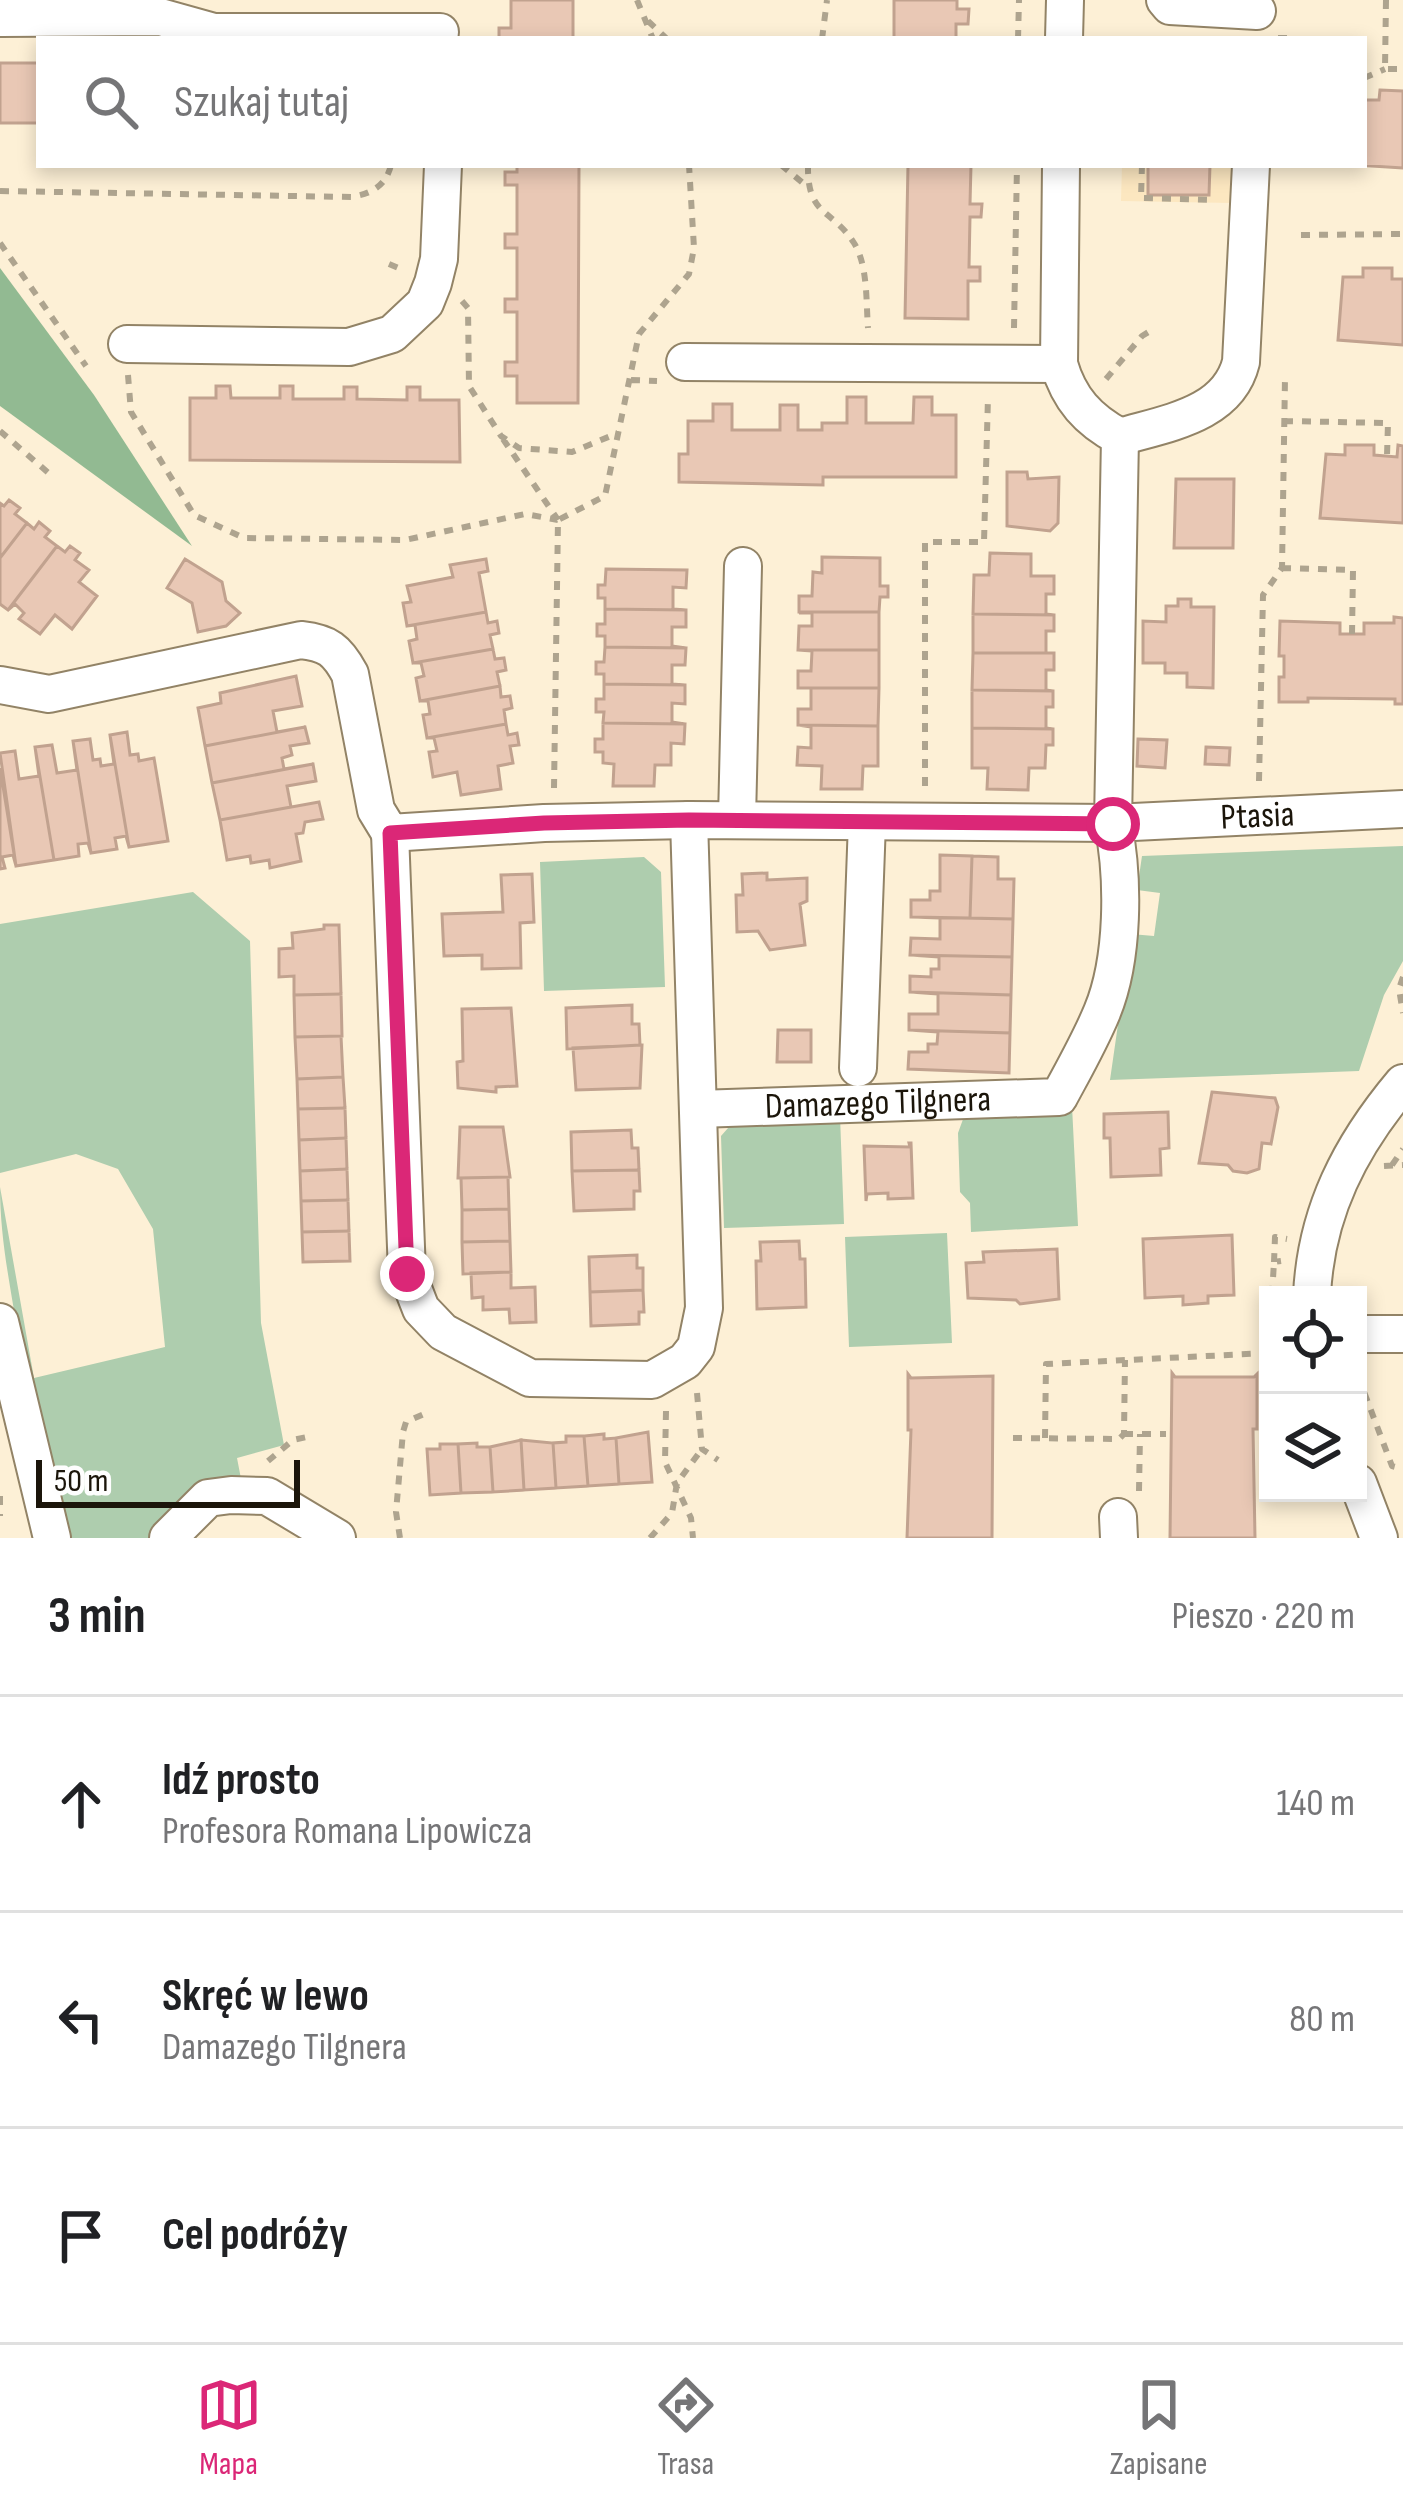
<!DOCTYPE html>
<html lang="pl">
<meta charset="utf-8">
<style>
body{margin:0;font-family:"Sofia Sans Condensed",sans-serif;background:#f6f6f6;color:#202124}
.controls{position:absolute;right:36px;bottom:36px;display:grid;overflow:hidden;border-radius:0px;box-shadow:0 6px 18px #0003}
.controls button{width:108px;height:108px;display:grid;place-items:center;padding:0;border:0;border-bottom:3px solid #e0e0e0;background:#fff;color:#202124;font:60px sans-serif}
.scale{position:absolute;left:36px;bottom:30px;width:264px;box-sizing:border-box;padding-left:12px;border:6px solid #1b150a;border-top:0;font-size:33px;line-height:42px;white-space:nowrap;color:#1b150a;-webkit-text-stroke:9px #fefefe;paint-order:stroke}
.stop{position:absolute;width:36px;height:36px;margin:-27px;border:9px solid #db2777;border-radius:50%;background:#fff}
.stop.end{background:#db2777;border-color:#fff;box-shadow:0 3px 12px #0008}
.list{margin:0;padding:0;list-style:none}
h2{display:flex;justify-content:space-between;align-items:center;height:156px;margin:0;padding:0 48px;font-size:51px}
h2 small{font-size:39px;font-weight:400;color:#757577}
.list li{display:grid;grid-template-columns:78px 1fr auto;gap:36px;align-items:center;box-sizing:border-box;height:216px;padding:0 48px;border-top:3px solid #e0e0e0}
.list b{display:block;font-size:45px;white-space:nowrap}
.list p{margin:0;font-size:39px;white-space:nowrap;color:#757577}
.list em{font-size:39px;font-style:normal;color:#757577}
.icon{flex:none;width:66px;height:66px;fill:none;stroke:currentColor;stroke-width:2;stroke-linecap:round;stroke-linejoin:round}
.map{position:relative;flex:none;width:1403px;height:1538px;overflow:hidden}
.search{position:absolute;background:#fff;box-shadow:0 6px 18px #0003;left:36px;right:36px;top:36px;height:132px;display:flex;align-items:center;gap:30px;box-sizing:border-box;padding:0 42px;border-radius:0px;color:#757577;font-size:45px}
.sheet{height:804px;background:#fff}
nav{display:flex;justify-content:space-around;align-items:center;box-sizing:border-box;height:168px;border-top:3px solid #e0e0e0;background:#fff;font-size:33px;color:#757577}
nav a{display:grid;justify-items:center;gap:6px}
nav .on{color:#db2777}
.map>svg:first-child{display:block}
.built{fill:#fce7c0}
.green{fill:#aecdae}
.forest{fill:#92ba92}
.building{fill:#e9c8b5;stroke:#c1a28f;stroke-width:3}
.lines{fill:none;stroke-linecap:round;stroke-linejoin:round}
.minor-casing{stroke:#928366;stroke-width:40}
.path{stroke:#aea48f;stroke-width:6;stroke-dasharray:9 9;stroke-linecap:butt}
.minor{stroke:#fff;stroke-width:36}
.route{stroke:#db2777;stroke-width:15}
.labels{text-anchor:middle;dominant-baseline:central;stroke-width:9;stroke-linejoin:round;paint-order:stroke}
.street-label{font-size:36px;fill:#1b150a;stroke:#fefefe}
</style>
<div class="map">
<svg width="1403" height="1538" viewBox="0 0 1403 1538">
<rect width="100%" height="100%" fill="#fdf0d6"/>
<!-- built -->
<path class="built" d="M 1122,165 L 1234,165 L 1232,203 L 1121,201 Z"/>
<!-- green -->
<path class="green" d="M 1403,846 L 1403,961 L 1384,995 L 1359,1071 L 1110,1080 L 1131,934 L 1154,936 L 1160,893 L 1137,890 L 1142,856 Z
M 644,857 L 661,872 L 665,987 L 544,991 L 540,862 Z
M 193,892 L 250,941 L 261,1323 L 284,1445 L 237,1458 L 242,1484 L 157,1538 L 71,1538 C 45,1470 30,1399 17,1328 C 9,1280 0,1235 0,1187 L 34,1378 L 165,1347 L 153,1229 L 118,1169 L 76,1154 L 0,1173 L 0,924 Z
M 1072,1106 L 1078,1226 L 971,1232 L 970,1203 L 960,1192 L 958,1133 L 966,1111 Z
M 840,1116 L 844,1224 L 724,1228 L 721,1136 L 736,1119 Z
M 947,1233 L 952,1343 L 849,1347 L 845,1237 Z"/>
<!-- forest -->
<path class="forest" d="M 0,268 L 94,395 L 192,546 L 0,406 Z"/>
<!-- building -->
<path class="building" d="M 511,0 L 573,0 L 573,39 L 499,39 L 499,28 L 511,28 Z
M 894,0 L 957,0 L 957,9 L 969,9 L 968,24 L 956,24 L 956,39 L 894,39 Z
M 0,63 L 39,63 L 39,123 L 0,123 Z
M 1380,90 L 1403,91 L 1403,168 L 1356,165 L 1364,165 L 1364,100 L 1379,100 Z
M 517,165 L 579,165 L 578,403 L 517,403 L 517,376 L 505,376 L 505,362 L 517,362 L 517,312 L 505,312 L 505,299 L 517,299 L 517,248 L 505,248 L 505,234 L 517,234 L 517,185 L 505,185 L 505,172 L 517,172 Z
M 908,165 L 971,165 L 970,204 L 982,204 L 981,217 L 970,217 L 969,267 L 980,267 L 980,281 L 968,281 L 968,319 L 905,318 Z
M 1148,165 L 1210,165 L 1209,195 L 1148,195 Z
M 1363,268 L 1392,268 L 1392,279 L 1403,279 L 1403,345 L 1338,340 L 1343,277 L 1363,277 Z
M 216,386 L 230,386 L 231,398 L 280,398 L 280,386 L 293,386 L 293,399 L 344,399 L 344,387 L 357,387 L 357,399 L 407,400 L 407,387 L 420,387 L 420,400 L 459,400 L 460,462 L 190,460 L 190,398 L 216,398 Z
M 847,397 L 866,397 L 866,423 L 913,423 L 914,397 L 932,397 L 932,415 L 956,415 L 956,477 L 823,477 L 823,485 L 679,482 L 679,454 L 688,454 L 688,421 L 713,421 L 713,404 L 732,404 L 732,430 L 780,430 L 780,405 L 798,405 L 798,430 L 822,430 L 822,423 L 847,423 Z
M 1345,445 L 1374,445 L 1374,455 L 1397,457 L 1398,445 L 1403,446 L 1403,523 L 1320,518 L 1326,454 L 1345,455 Z
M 1007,472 L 1027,472 L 1028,479 L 1059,477 L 1058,523 L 1050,531 L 1007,526 Z
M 1176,479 L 1234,479 L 1233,548 L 1174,548 Z
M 9,500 L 20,508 L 15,514 L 27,523 L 0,558 L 0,503 L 4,506 Z
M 39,522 L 50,531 L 45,537 L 57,546 L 8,610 L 0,604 L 0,558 L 27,523 L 34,529 Z
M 57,546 L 65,552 L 70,546 L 80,553 L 75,560 L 89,570 L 79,582 L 97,596 L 72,629 L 55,615 L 40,634 L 19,619 L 24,613 L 15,604 L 8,610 Z
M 990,553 L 1031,554 L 1031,576 L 1054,576 L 1054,594 L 1046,594 L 1046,614 L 1054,615 L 973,614 L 974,575 L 989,575 Z
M 822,557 L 880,558 L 880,586 L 888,586 L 888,597 L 880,597 L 879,612 L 799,612 L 799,596 L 812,596 L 813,572 L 822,573 Z
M 185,559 L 222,582 L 226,601 L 240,613 L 226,626 L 198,632 L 192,603 L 167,588 Z
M 486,559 L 488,571 L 479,573 L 486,612 L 407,626 L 403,603 L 411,602 L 407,586 L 453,577 L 450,565 Z
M 606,569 L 687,570 L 686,588 L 673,587 L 673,609 L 686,610 L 605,609 L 605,598 L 598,598 L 598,585 L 605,585 Z
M 1178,599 L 1191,599 L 1191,607 L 1214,607 L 1213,688 L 1187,687 L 1187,673 L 1165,673 L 1165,663 L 1143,663 L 1143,621 L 1166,622 L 1166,606 L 1178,606 Z
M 605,609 L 686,610 L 686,627 L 672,627 L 672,646 L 686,648 L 605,647 L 605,636 L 597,636 L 597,624 L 605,624 Z
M 486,612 L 488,623 L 497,621 L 499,633 L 490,635 L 493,649 L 413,663 L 409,641 L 417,639 L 415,625 L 407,626 Z
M 804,612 L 879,612 L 879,650 L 798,650 L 799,626 L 812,626 L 812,613 L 799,613 Z
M 973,614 L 1054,615 L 1054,631 L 1046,631 L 1046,653 L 1054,653 L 973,653 Z
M 1394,617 L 1403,618 L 1403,704 L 1395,704 L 1395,699 L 1308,698 L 1308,702 L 1279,702 L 1279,677 L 1284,677 L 1284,656 L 1279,656 L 1280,621 L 1340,623 L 1340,634 L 1364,634 L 1364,623 L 1394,623 Z
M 605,647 L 686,648 L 685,665 L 672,665 L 672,684 L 685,685 L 604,684 L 604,674 L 596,674 L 596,662 L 604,662 Z
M 493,649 L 495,659 L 504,658 L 506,670 L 497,672 L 500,686 L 420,701 L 416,678 L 424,676 L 421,663 L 413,663 Z
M 798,650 L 879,650 L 879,688 L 798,688 L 798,671 L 811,671 L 812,651 Z
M 973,653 L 1054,653 L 1054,670 L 1046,670 L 1046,690 L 1053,691 L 972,690 Z
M 296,676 L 302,706 L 273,711 L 277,732 L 305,727 L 205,746 L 198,708 L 221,703 L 220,693 Z
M 604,684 L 685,685 L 685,704 L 672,703 L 672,722 L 685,724 L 603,723 L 604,712 L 596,712 L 596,699 L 604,699 Z
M 500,686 L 501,697 L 510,696 L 512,708 L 504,710 L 506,724 L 427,738 L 423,715 L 430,714 L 428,701 L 420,701 Z
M 798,688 L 879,688 L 878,726 L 798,725 L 798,709 L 811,709 L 811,688 Z
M 972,690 L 1053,691 L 1053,707 L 1046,707 L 1046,728 L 1053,729 L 972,728 Z
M 603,723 L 685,724 L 684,744 L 671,743 L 671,765 L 655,765 L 654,786 L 613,786 L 614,764 L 603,763 L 603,752 L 595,752 L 595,739 L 603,739 Z
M 506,724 L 508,735 L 517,733 L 519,745 L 510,746 L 513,763 L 498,766 L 501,789 L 461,795 L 457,772 L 433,777 L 429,752 L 437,751 L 434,738 L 427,738 Z
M 798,725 L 878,726 L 878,766 L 863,766 L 862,789 L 821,789 L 822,766 L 797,765 L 798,747 L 811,748 L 811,727 Z
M 305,727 L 309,743 L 290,746 L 292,755 L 282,758 L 284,769 L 313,764 L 212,783 L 205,746 Z
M 972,728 L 1053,729 L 1053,745 L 1046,745 L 1045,768 L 1029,768 L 1028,790 L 987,789 L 988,768 L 972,768 Z
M 127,732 L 130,755 L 138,754 L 139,761 L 154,758 L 168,841 L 129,847 L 110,735 Z
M 110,735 L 129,847 L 126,836 L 115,838 L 117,849 L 91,853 L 73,741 L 90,739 L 93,760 L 100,759 L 101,766 L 114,764 Z
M 1138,739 L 1167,740 L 1165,768 L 1137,766 Z
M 73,741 L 91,853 L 88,843 L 78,844 L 79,856 L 54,860 L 35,747 L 52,745 L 57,773 L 77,770 Z
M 35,747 L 54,860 L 16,866 L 0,753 L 15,751 L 19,779 L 39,776 Z
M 1206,747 L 1230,748 L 1229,765 L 1205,764 Z
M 313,764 L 316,781 L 287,786 L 291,807 L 220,820 L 212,783 Z
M 0,768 L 16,866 L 13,855 L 2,857 L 5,868 L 0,869 Z
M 319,802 L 323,819 L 305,822 L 303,833 L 296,834 L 301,861 L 270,868 L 269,860 L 251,863 L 250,856 L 227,860 L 220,820 Z
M 940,855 L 972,856 L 970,918 L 911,917 L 911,900 L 930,900 L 930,891 L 940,891 Z
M 972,856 L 998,857 L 998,879 L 1014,879 L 1013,919 L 970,918 Z
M 767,873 L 767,880 L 807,878 L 807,901 L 800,904 L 805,945 L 770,950 L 758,931 L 737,932 L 736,895 L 743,895 L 742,874 Z
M 532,874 L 534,922 L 520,923 L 521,968 L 482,969 L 482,955 L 444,956 L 442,914 L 503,912 L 501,875 Z
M 911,917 L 1013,919 L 1012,957 L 910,955 L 911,938 L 940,939 L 940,918 Z
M 324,925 L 339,925 L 341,994 L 294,995 L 294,976 L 279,977 L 279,949 L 293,948 L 292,933 L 324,929 Z
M 910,955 L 1012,957 L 1011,995 L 910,992 L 910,976 L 931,977 L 931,969 L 939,969 L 939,957 Z
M 910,992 L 1011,995 L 1010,1033 L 909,1030 L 909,1014 L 938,1014 L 938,994 Z
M 341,994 L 342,1036 L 295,1037 L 294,995 Z
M 632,1005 L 632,1024 L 639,1024 L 640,1045 L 567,1049 L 566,1008 Z
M 511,1008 L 517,1086 L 496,1087 L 496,1092 L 458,1088 L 457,1062 L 463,1061 L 462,1009 Z
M 778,1030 L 811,1030 L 811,1062 L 777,1062 Z
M 909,1030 L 1010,1033 L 1009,1073 L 908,1069 L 909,1052 L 928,1052 L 928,1044 L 937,1044 L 938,1032 Z
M 341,1036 L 343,1077 L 297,1079 L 295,1037 Z
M 642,1045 L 640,1088 L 576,1090 L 573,1048 Z
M 343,1077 L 345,1108 L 298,1109 L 297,1079 Z
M 1212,1092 L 1275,1098 L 1278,1107 L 1271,1144 L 1262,1143 L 1259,1169 L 1247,1173 L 1233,1171 L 1228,1165 L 1199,1163 Z
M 345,1108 L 346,1138 L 299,1140 L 298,1109 Z
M 1168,1112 L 1169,1148 L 1160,1149 L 1161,1175 L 1111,1177 L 1110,1138 L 1104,1138 L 1104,1114 Z
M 460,1127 L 503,1127 L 510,1177 L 458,1178 Z
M 631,1130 L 632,1148 L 638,1148 L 639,1170 L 572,1171 L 571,1132 Z
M 346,1138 L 347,1169 L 300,1171 L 299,1140 Z
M 909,1143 L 911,1143 L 913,1198 L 888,1199 L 888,1193 L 867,1194 L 866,1201 L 864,1146 L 910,1147 Z
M 347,1169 L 348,1200 L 301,1201 L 300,1171 Z
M 639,1170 L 640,1191 L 634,1191 L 634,1209 L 574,1211 L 572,1171 Z
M 508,1177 L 509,1209 L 462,1210 L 461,1178 Z
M 348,1200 L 349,1231 L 302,1232 L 301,1201 Z
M 509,1209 L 510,1241 L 462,1242 L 462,1210 Z
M 349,1231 L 350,1261 L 303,1262 L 302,1232 Z
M 1232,1235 L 1234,1295 L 1208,1296 L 1208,1303 L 1183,1305 L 1183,1296 L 1145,1298 L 1143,1239 Z
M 510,1241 L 511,1272 L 463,1274 L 462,1242 Z
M 799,1241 L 800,1259 L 805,1259 L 806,1307 L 757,1309 L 756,1261 L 761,1261 L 760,1242 Z
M 1057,1249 L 1059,1299 L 1020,1304 L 1016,1300 L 968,1298 L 966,1263 L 984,1262 L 983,1252 Z
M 637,1255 L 637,1268 L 643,1268 L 643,1290 L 590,1292 L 589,1257 Z
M 511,1272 L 511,1288 L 535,1287 L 536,1322 L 510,1323 L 509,1309 L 483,1310 L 483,1297 L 472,1298 L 471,1273 Z
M 643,1290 L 644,1312 L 639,1312 L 639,1324 L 591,1326 L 590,1292 Z
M 1172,1373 L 1175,1377 L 1254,1377 L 1257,1374 L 1257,1429 L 1253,1429 L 1255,1538 L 1170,1538 Z
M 908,1374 L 911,1378 L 993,1376 L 992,1538 L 907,1538 L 911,1430 L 908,1430 Z
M 648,1432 L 652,1482 L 619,1484 L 616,1438 Z
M 604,1434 L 604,1439 L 616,1438 L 619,1484 L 588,1486 L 584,1436 Z
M 566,1436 L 584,1436 L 588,1486 L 556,1488 L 553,1443 L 566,1442 Z
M 521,1440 L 553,1443 L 556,1488 L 524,1490 Z
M 521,1440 L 524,1490 L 493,1492 L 490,1447 Z
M 477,1443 L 477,1447 L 490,1447 L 493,1492 L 461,1493 L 458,1444 Z
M 440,1444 L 458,1444 L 461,1493 L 430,1495 L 427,1449 L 440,1449 Z"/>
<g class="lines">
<defs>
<g id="minor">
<path d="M 1165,0 L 1170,6 L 1257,11"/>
<path d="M 0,18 L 160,17 L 214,32 L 440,32"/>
<path d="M 1064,39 L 1065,0"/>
<path d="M 1061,165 L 1059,364 C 1069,399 1088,420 1120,437"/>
<path d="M 127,344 L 349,347 L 392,334 L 425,303 L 433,283 L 439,259 L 443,165"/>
<path d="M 685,362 L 1059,364"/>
<path d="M 1120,437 C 1167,423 1228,415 1241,362 L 1251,165"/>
<path id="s1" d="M 0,685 L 49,694 L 301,640 C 328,643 337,650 350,674 L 376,810 L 390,833 L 544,823 L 689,820 L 1113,823 L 1403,809"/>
<path d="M 737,819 L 743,566"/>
<path d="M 390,833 L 407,1273 L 421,1309 L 443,1332 L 530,1378 L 652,1380 L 685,1361 L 696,1347 L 704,1308 L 689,820"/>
<path d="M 858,1068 L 867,822"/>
<path id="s2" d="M 698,1109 L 1059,1097 C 1074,1069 1090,1041 1102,1012 C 1124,959 1124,879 1113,823 L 1120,437"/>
<path d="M 1312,1295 C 1316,1212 1350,1146 1403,1083"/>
<path d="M 0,1322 L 52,1538"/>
<path d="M 1358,1334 L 1403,1334"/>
<path d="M 1358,1483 L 1379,1538"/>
<path d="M 1118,1517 L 1119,1538"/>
<path d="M 168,1538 L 208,1498 L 231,1495 L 267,1496 L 337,1538"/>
</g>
</defs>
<!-- minor casing -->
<use href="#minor" class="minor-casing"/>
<!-- path -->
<path class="path" d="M 637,0 L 653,39
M 1386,0 L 1385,69 L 1403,69
M 648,21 L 667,39
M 1278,38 L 1293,38
M 822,39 L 827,0
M 1018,39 L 1019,0
M 1364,78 L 1385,69
M 781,165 L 809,188
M 808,165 C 807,217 832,208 854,243 C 868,265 866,302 868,328
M 1142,165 L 1141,198 L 1215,200
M 0,191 L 351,197 C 371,194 386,186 391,165
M 1301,235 L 1403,234
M 0,243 L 86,366
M 389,264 L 403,270
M 462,301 L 468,308 L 469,386 L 501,436 L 519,448 L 572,452 L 618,433
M 1014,328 L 1017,165
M 128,375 L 131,412 L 194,515 L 244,538 L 405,540 L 525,514 L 558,520
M 1106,379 L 1142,336 L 1155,328
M 631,380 L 657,381
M 1284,421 L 1388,423 L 1387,456
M 0,431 L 52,476
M 503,439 L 558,520
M 1282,568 L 1353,570 L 1352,634
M 1259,781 L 1263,595 L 1282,568 L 1285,378
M 925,786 L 925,542 L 984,542 L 988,397
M 554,788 L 558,520 L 605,496 L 639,334 L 689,274 L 694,248 L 689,165
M 1403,977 L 1399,989 L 1403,1013
M 1392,1165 L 1403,1149
M 1384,1166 L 1403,1165
M 1274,1262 L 1275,1237 L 1287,1239
M 1272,1295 L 1274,1262 L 1281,1261
M 1358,1376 L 1392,1466 L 1403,1469
M 697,1393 L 702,1449 L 718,1460
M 666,1411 L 665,1462 L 691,1518 L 693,1538
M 1124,1434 L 1166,1434
M 1013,1438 L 1119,1439 L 1124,1434 L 1125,1360
M 1045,1438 L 1046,1364 L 1268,1353
M 268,1461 L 293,1440 L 307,1437
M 1139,1491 L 1140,1434
M 0,1496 L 0,1516
M 400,1538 L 396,1512 L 403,1432 L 406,1422 L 424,1414
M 650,1538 L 672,1513 L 677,1483 L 702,1449"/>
<!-- minor -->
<use href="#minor" class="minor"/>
</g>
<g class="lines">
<!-- route -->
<path class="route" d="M 407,1274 L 390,833 L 544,823 L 689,820 L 1113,824"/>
</g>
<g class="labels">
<!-- street labels -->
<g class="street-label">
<text stroke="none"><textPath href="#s1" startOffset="1404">Ptasia</textPath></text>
<text stroke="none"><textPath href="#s2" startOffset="180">Damazego Tilgnera</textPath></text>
</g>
</g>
</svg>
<div class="controls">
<button><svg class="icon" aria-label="locate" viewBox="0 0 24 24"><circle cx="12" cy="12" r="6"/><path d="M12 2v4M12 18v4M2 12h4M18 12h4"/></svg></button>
<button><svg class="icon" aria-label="layers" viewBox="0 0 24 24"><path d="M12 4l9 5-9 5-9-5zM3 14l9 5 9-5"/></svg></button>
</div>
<div class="scale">50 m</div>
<div class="stop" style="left:1113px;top:824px"></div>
<div class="stop end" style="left:407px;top:1274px"></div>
<div class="search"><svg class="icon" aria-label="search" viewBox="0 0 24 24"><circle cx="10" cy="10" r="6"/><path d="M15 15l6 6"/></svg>Szukaj tutaj</div>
</div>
<section class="sheet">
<h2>3 min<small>Pieszo · 220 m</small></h2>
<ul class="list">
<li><svg class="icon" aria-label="ahead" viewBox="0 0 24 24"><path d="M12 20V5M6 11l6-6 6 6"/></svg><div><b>Idź prosto</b><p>Profesora Romana Lipowicza</p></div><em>140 m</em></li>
<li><svg class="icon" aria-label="left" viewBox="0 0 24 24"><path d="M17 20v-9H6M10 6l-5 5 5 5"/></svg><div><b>Skręć w lewo</b><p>Damazego Tilgnera</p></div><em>80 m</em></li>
<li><svg class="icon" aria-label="arrive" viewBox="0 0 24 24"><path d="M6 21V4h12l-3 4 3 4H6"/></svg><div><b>Cel podróży</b></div></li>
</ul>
</section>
<nav>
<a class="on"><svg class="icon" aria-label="map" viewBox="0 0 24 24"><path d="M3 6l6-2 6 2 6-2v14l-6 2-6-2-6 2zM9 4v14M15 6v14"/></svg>Mapa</a>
<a><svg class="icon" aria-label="directions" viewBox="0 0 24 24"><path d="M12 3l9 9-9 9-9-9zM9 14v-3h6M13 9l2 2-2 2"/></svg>Trasa</a>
<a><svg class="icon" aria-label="saved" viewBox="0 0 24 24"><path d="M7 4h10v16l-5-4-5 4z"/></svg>Zapisane</a>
</nav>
